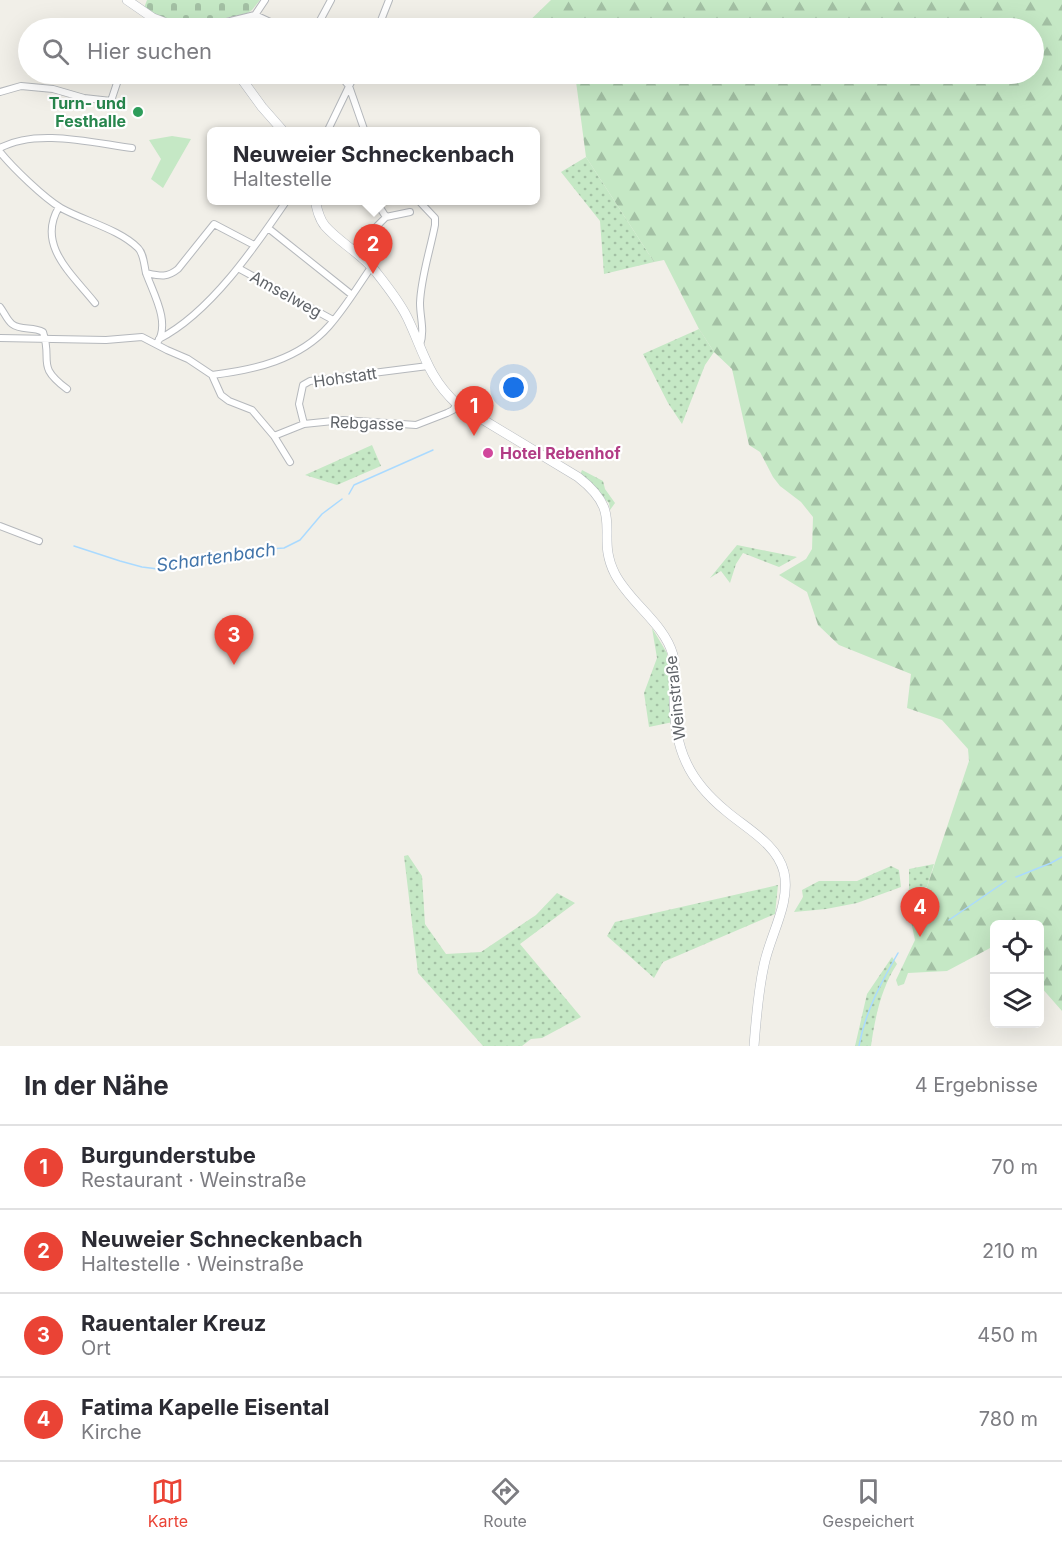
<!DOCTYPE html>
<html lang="de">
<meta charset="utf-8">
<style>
body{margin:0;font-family:Inter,sans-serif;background:#f7f7f7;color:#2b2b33}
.controls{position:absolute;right:18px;bottom:18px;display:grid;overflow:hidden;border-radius:9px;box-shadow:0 6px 24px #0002}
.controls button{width:54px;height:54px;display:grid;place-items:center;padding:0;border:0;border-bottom:2px solid #e1e1e2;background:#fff;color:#2b2b33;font:30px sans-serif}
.you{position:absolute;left:514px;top:388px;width:21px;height:21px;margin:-15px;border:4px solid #fff;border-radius:50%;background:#1a73e8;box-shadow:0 0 0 9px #1a73e833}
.badge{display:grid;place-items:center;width:39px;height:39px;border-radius:50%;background:#ea4335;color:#fff;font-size:20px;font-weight:700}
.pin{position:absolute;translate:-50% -50px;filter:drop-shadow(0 2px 3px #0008)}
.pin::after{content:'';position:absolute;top:32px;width:21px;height:18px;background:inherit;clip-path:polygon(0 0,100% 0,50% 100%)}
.popup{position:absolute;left:207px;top:127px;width:333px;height:78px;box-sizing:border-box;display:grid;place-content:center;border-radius:9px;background:#fff;filter:drop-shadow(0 2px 4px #0005);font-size:20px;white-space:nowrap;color:#7c7c81}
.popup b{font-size:22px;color:#2b2b33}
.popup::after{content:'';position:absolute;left:50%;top:100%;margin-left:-12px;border:12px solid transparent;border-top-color:#fff}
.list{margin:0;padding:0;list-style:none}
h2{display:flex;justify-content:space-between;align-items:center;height:78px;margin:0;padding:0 24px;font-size:26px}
h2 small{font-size:20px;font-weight:400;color:#7c7c81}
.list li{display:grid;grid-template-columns:39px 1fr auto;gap:18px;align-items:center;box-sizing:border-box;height:84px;padding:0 24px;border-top:2px solid #e1e1e2}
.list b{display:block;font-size:22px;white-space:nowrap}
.list p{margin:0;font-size:20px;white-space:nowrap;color:#7c7c81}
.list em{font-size:20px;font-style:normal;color:#7c7c81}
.icon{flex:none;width:33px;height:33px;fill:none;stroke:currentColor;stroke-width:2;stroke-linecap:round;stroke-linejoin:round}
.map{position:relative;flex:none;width:1062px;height:1046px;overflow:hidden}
.search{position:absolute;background:#fff;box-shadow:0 6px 24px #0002;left:18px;right:18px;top:18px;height:66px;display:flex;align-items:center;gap:15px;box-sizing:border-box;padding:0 21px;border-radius:33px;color:#7c7c81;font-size:22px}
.sheet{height:414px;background:#fff}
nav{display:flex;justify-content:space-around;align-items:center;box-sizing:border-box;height:84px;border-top:2px solid #e1e1e2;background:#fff;font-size:16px;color:#7c7c81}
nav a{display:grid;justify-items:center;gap:3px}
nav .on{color:#ea4335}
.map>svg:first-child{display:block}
.grass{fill:url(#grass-dots)}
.forest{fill:url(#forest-firs)}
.cemetery{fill:url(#cemetery-stones)}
.park{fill:#c5e8c5}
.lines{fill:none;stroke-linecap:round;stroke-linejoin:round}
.stream{stroke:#aadaff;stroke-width:1.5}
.minor-casing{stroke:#b5b8bc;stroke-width:8}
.secondary-casing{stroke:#b6babf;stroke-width:10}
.minor{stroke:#fff;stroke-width:6}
.secondary{stroke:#fff;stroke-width:9}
.leisure-dot{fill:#2e9e5b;stroke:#fff;stroke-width:2}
.hotel-dot{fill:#d1479c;stroke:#fff;stroke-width:2}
.labels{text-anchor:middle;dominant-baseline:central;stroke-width:4.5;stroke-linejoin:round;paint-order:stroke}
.leisure-label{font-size:16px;font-weight:bold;fill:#27864d;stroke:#fff;text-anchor:end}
.street-label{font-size:16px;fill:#5f6368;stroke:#fff}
.hotel-label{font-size:16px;font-weight:bold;fill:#b23c85;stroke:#fff;text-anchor:start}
.water-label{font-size:18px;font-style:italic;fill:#4174aa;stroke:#fff}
</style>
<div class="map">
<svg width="1062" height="1046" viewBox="0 0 1062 1046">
<defs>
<pattern id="grass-dots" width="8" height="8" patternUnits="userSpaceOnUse" patternTransform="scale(1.5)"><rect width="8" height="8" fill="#c5e8c5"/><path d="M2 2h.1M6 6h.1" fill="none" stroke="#a3c0a4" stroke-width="1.8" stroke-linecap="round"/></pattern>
<pattern id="forest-firs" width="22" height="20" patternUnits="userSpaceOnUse" patternTransform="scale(1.5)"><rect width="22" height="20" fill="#c5e8c5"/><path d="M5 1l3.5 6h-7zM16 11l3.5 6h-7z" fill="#a3c0a4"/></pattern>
<pattern id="cemetery-stones" width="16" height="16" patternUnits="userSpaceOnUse" patternTransform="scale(1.5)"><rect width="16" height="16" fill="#c5e8c5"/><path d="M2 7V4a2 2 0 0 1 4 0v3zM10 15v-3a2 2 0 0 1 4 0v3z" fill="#a3c0a4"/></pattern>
</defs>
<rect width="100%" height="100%" fill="#f1efe8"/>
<!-- grass -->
<path class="grass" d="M 586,157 L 654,262 L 604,274 L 600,221 L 561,172 Z
M 699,329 L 714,352 L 705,365 L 682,424 L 668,403 L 643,354 Z
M 372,445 L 381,466 L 337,485 L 305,475 Z
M 582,470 L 603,481 L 605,489 L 615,503 L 610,510 L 609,503 L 580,475 Z
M 737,545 L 797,557 L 779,567 L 743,553 L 736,564 L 730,583 L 721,571 L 710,578 Z
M 652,628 L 667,653 L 673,722 L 649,727 L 644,693 L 657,658 Z
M 408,855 L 422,876 L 425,924 L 446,954 L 481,952 L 536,915 L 557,893 L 575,903 L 520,944 L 581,1017 L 542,1038 L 531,1039 L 522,1046 L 483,1046 L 418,973 L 404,856 Z
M 934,864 L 927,887 L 909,891 L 909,869 Z
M 891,866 L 899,870 L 901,887 L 857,903 L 826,909 L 794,912 L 803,897 L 802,890 L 819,881 L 857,881 Z
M 778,885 L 775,914 L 663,962 L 654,978 L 607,936 L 615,922 Z
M 892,957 L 897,964 C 881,988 875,1018 871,1046 L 855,1046 L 867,994 Z"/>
<!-- forest -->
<path class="forest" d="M 551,0 L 1062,0 L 1062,1011 L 1040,986 L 1040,924 L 994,924 L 994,951 L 992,947 L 947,971 L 908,973 L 904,984 L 898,986 L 896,980 L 915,940 L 907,903 L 923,899 L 969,761 L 968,749 L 942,720 L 907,708 L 911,674 L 839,645 L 818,625 L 807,592 L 779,575 L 806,559 L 812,549 L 813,517 L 801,502 L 780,486 L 773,477 L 760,452 L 749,445 L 732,369 L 714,352 L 699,329 L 664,260 L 654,262 L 586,157 L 575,74 L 1034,74 L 1034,28 L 522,28 Z"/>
<!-- cemetery -->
<path class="cemetery" d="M 147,0 L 260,0 L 252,10 L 246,14 C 205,22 183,31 144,8 Z"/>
<!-- park -->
<path class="park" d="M 172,136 L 191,139 L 163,188 L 151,179 L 161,159 L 149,140 Z"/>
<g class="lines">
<!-- stream -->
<path class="stream" d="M 349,494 L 354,485 L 433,450
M 74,546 L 120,561 L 142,567 L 158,569 L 204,557 L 237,551 L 284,548 L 300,540 L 322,514 L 342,499
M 1016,877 L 1051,863 L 1062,857
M 949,920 L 1006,881
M 859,1046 C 865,1012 881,983 898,953"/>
<defs>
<path id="minor" d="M 255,15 L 265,0
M 202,28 L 255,15 L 283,28
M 316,28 L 331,0
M 378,28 L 389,0
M 339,74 L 349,86 L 365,132
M 0,92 L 21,86 L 53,89 L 84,98 L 111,101 L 120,74
M 327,132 L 355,74
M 0,148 C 36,128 93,143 132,148
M 0,152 C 13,168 44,198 61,208 C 84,221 119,229 138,248 C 144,254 144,265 146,273 C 153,293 171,323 157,343
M 375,200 L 386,217
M 418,200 L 435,218 L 435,225 C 430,251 421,277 420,303 C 420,318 425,330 420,345
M 59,207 C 36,245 72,274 95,303
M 268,228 L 352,295
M 353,250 L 386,217 L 410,212
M 238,268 L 333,320
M 146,273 C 160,276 167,278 178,269 L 214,224 L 254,245
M 0,307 C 4,312 7,320 12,324 C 21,331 33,326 43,332 C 53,362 35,365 67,389
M 0,338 L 106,340 L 142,337 L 167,350 L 188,359 L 212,375 C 254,370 299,360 329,326 C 345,308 358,286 372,266
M 159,339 C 210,313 255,247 287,200
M 212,375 L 221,395 L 229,401 L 252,410 L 274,436 L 290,462
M 304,424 L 299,404 L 303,385 L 310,381 L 428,366
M 274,436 L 304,424 L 343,420 L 416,425 L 447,413 L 453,410 L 457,404
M 0,526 L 39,541"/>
<path id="secondary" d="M 127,0 L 153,18 L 179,28
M 238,74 L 262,107 L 284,132
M 315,200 C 317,209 319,219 325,226 C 340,243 362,254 376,272 C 387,286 399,301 407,317 C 423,350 428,378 457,404 L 578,477 C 627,515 594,533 615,574 C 630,603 664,623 673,655 C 676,668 674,682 674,696 C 674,719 676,741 686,762 C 695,782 709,797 726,811 C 747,829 777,844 784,872 C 791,903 770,935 764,965 C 758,992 756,1019 754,1046"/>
</defs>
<!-- minor casing -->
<use href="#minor" class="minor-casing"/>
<!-- secondary casing -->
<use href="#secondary" class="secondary-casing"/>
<!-- minor -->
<use href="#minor" class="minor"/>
<!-- secondary -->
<use href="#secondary" class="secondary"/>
</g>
<!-- markers -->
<circle class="leisure-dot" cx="138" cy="112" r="6"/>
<circle class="hotel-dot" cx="488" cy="453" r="6"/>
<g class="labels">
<!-- leisure labels -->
<g class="leisure-label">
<text x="126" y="103">Turn- und<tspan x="126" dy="18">Festhalle</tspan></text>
</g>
<!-- street labels -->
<g class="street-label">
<text transform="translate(286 294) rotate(29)">Amselweg</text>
<text transform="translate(345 377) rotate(-8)">Hohstatt</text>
<text transform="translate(367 423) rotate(2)">Rebgasse</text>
<text transform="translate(675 698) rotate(-96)">Weinstraße</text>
</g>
<!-- hotel labels -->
<g class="hotel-label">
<text x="500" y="453">Hotel Rebenhof</text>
</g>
<!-- water labels -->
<g class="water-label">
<text transform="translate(216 557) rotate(-8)">Schartenbach</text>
</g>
</g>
</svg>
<div class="controls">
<button><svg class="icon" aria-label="locate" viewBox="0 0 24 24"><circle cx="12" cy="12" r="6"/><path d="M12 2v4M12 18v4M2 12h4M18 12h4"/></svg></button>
<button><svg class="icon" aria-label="layers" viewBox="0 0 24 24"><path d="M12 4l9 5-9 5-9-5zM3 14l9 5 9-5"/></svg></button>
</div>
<div class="you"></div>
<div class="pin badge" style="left:474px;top:436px">1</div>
<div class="pin badge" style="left:373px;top:274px">2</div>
<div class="popup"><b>Neuweier Schneckenbach</b>Haltestelle</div>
<div class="pin badge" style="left:234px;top:665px">3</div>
<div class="pin badge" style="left:920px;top:937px">4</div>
<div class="search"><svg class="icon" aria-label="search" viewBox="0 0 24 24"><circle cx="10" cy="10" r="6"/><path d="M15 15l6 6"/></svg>Hier suchen</div>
</div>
<section class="sheet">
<h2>In der Nähe<small>4 Ergebnisse</small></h2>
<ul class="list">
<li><span class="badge">1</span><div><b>Burgunderstube</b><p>Restaurant · Weinstraße</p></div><em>70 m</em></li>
<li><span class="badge">2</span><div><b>Neuweier Schneckenbach</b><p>Haltestelle · Weinstraße</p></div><em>210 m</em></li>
<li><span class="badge">3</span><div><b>Rauentaler Kreuz</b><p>Ort</p></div><em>450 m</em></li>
<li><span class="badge">4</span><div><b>Fatima Kapelle Eisental</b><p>Kirche</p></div><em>780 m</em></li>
</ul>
</section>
<nav>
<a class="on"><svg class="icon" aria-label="map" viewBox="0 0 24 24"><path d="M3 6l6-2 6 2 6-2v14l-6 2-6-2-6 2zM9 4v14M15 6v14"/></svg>Karte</a>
<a><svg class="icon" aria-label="directions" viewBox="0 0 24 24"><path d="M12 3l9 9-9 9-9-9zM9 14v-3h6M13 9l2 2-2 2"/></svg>Route</a>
<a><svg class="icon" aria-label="saved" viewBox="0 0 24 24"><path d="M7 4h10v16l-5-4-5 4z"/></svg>Gespeichert</a>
</nav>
